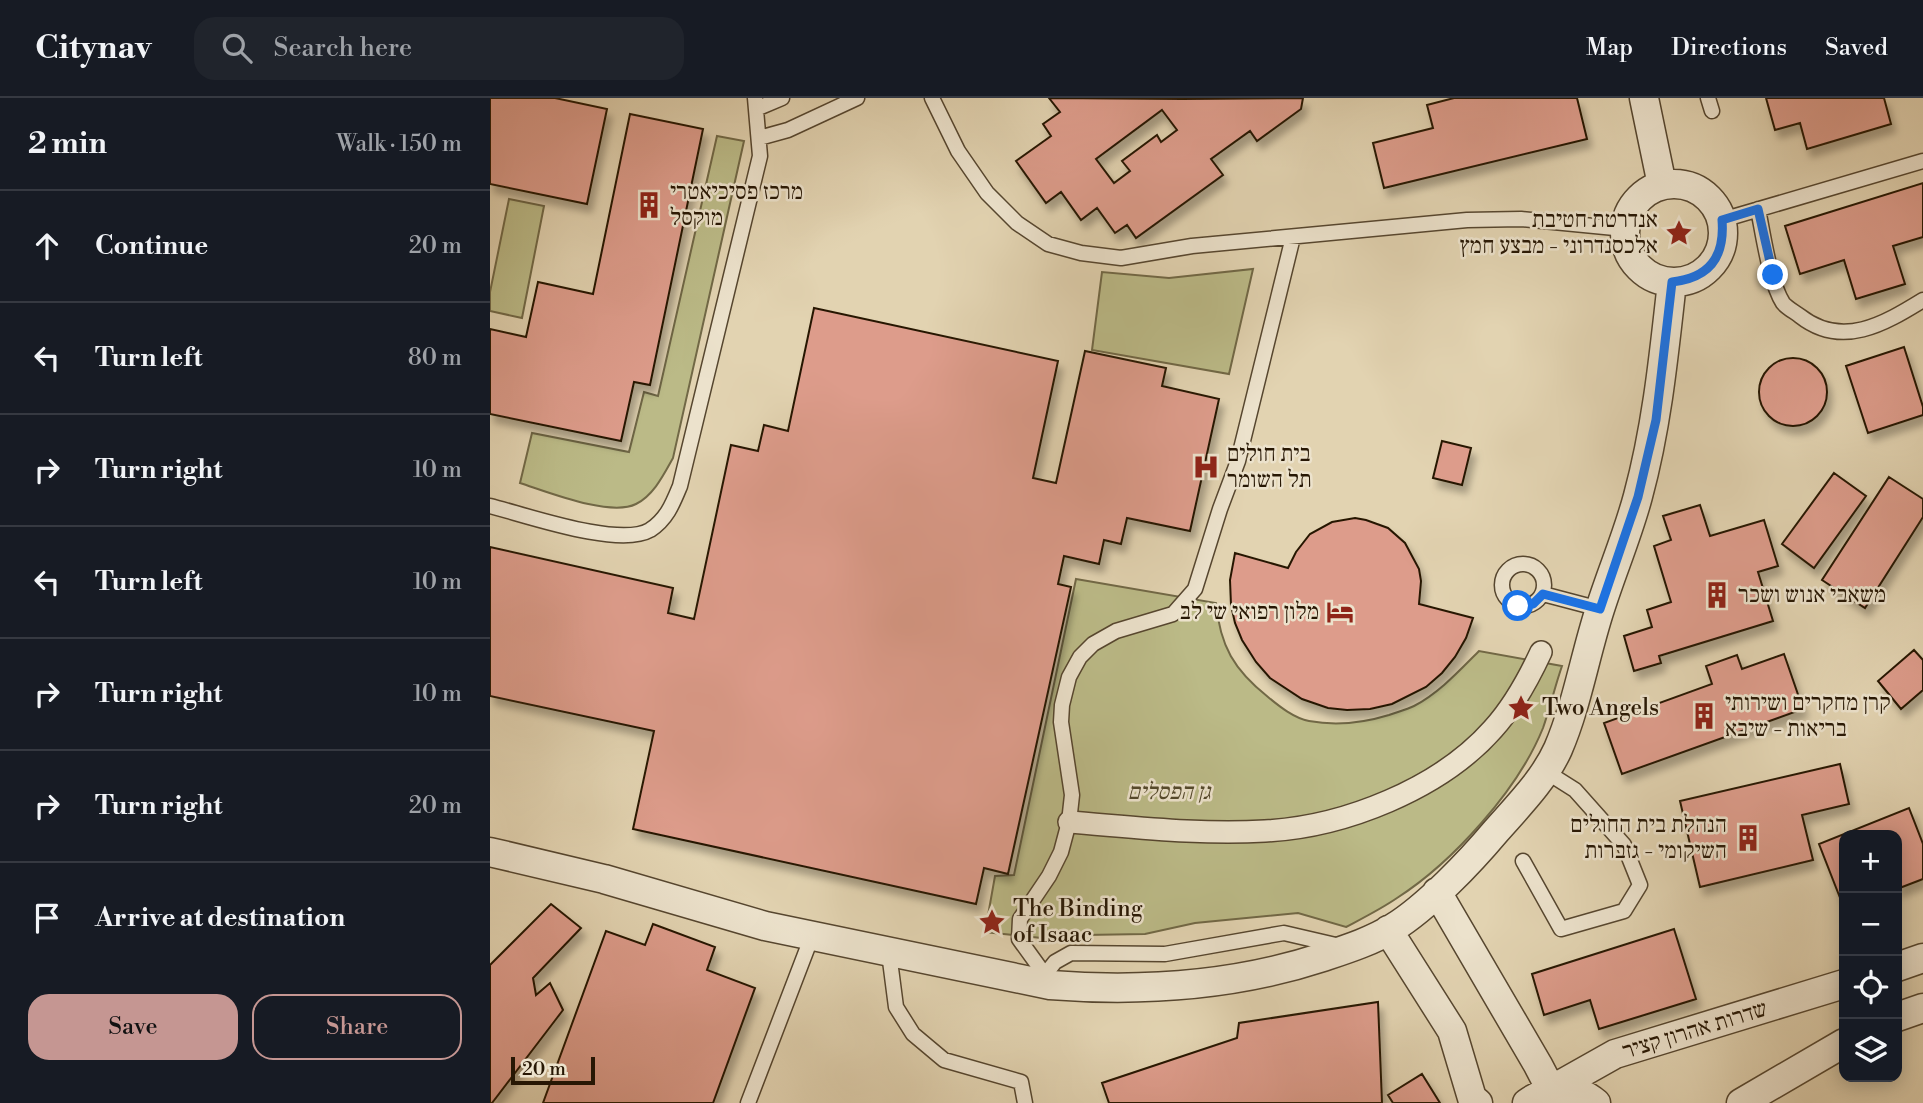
<!DOCTYPE html>
<meta charset="utf-8">
<style>
body{margin:0;font-family:"Libre Bodoni","Frank Ruhl Libre",serif;background:#20242c;color:#f1f3f6}
.controls{position:absolute;right:21px;bottom:21px;display:grid;overflow:hidden;border-radius:14px;box-shadow:0 4px 18px #0003}
.controls button{width:63px;height:63px;display:grid;place-items:center;padding:0;border:0;border-bottom:2px solid #363941;background:#171b24;color:#f1f3f6;font:35px sans-serif}
.scale{position:absolute;left:21px;bottom:18px;width:84px;box-sizing:border-box;padding-left:7px;border:4px solid #271704;border-top:0;font-size:19px;line-height:24px;white-space:nowrap;color:#271704;-webkit-text-stroke:5px #ece2cc;paint-order:stroke}
.stop{position:absolute;width:21px;height:21px;margin:-16px;border:5px solid #1a73e8;border-radius:50%;background:#fff}
.stop.end{background:#1a73e8;border-color:#fff;box-shadow:0 2px 7px #0008}
.list{margin:0;padding:0;list-style:none}
h2{display:flex;justify-content:space-between;align-items:center;height:91px;margin:0;padding:0 28px;font-size:30px}
h2 small{font-size:23px;font-weight:400;color:#9ea1a6}
.list li{display:grid;grid-template-columns:46px 1fr auto;gap:21px;align-items:center;box-sizing:border-box;height:112px;padding:0 28px;border-top:2px solid #363941}
.list b{display:block;font-size:26px;white-space:nowrap}
.list em{font-size:23px;font-style:normal;color:#9ea1a6}
.actions{display:flex;gap:14px;padding:21px 28px}
.actions a{flex:1;padding:16px 0;border:2px solid #c59692;border-radius:21px;text-align:center;font-size:24px;color:#c59692}
.actions .main{background:#c59692;color:#111}
.icon{flex:none;width:38px;height:38px;fill:none;stroke:currentColor;stroke-width:2;stroke-linecap:round;stroke-linejoin:round}
.map{position:relative;flex:none;width:1433px;height:1005px;overflow:hidden}
header{display:flex;align-items:center;gap:42px;box-sizing:border-box;height:98px;padding:0 35px;background:#171b24;border-bottom:2px solid #363941}
header strong{font-size:33px}
nav{display:flex;gap:38px;margin-inline-start:auto;font-size:24px}
.search{width:490px;height:63px;background:#20242c;display:flex;align-items:center;gap:18px;box-sizing:border-box;padding:0 24px;border-radius:21px;color:#9ea1a6;font-size:26px}
main{display:flex}
aside{flex:1;background:#171b24}
.map>svg:first-child{display:block}
.green{fill:#bbba87;stroke:#716846;stroke-width:2}
.building{fill:#dd9c8b;stroke:#271704;stroke-width:2;fill-rule:evenodd;filter:url(#shadow)}
.lines{fill:none;stroke-linecap:round;stroke-linejoin:round}
.service-casing{stroke:#56462f;stroke-width:17}
.pedestrian-casing{stroke:#56462f;stroke-width:24}
.minor-casing{stroke:#56462f;stroke-width:31}
.service{stroke:#ece2cc;stroke-width:14}
.pedestrian{stroke:#ece2cc;stroke-width:21}
.minor{stroke:#ece2cc;stroke-width:28}
.route{stroke:#1a73e8;stroke-width:9}
.labels{text-anchor:middle;dominant-baseline:central;stroke-width:5;stroke-linejoin:round;paint-order:stroke}
.poi-label{font-size:23px;fill:#271704;stroke:#ece2cc;text-anchor:start}
.park-label{font-size:23px;font-style:italic;fill:#53482b;stroke:#ece2cc}
.street-label{font-size:23px;fill:#271704;stroke:#ece2cc}
</style>
<header>
<strong>Citynav</strong>
<div class="search"><svg class="icon" aria-label="search" viewBox="0 0 24 24"><circle cx="10" cy="10" r="6"/><path d="M15 15l6 6"/></svg>Search here</div>
<nav><a>Map</a><a>Directions</a><a>Saved</a></nav>
</header>
<main>
<aside>
<h2>2 min<small>Walk · 150 m</small></h2>
<ul class="list">
<li><svg class="icon" aria-label="ahead" viewBox="0 0 24 24"><path d="M12 20V5M6 11l6-6 6 6"/></svg><div><b>Continue</b></div><em>20 m</em></li>
<li><svg class="icon" aria-label="left" viewBox="0 0 24 24"><path d="M17 20v-9H6M10 6l-5 5 5 5"/></svg><div><b>Turn left</b></div><em>80 m</em></li>
<li><svg class="icon" aria-label="right" viewBox="0 0 24 24"><path d="M7 20v-9h11M14 6l5 5-5 5"/></svg><div><b>Turn right</b></div><em>10 m</em></li>
<li><svg class="icon" aria-label="left" viewBox="0 0 24 24"><path d="M17 20v-9H6M10 6l-5 5 5 5"/></svg><div><b>Turn left</b></div><em>10 m</em></li>
<li><svg class="icon" aria-label="right" viewBox="0 0 24 24"><path d="M7 20v-9h11M14 6l5 5-5 5"/></svg><div><b>Turn right</b></div><em>10 m</em></li>
<li><svg class="icon" aria-label="right" viewBox="0 0 24 24"><path d="M7 20v-9h11M14 6l5 5-5 5"/></svg><div><b>Turn right</b></div><em>20 m</em></li>
<li><svg class="icon" aria-label="arrive" viewBox="0 0 24 24"><path d="M6 21V4h12l-3 4 3 4H6"/></svg><div><b>Arrive at destination</b></div></li>
</ul>
<div class="actions"><a class="main">Save</a><a>Share</a></div>
</aside>
<div class="map">
<svg width="1433" height="1005" viewBox="0 0 1433 1005">
<defs>
<filter id="shadow"><feDropShadow dx="4.5" dy="8" stdDeviation="3.5" flood-color="#0004"/></filter>
</defs>
<rect width="100%" height="100%" fill="#e2d3b1"/>
<filter id="stains"><feTurbulence type="fractalNoise" baseFrequency=".00286" numOctaves="4"/><feColorMatrix values="0 0 0 0 .2 0 0 0 0 .09 0 0 0 0 .02 0 0 0 .5 -.17"/></filter>
<radialGradient id="worn" r=".72"><stop offset=".6" stop-color="#630" stop-opacity="0"/><stop offset="1" stop-color="#630" stop-opacity=".3"/></radialGradient>
<!-- green -->
<path class="green" d="M 227,38 L 254,43 L 183,360 C 174,376 164,397 146,406 C 120,419 58,394 30,385 L 42,335 L 139,354 L 154,294 L 168,298 Z
M 19,101 L 54,108 L 32,220 L 0,213 L 0,194 Z
M 763,171 L 739,276 L 602,252 L 612,174 L 679,180 Z
M 586,481 L 726,505 C 730,548 744,572 778,599 C 790,609 804,620 819,623 C 846,628 873,625 899,617 C 907,614 916,612 924,608 C 949,595 969,573 989,553 L 1072,568 C 1065,588 1060,610 1053,630 C 1028,692 963,764 907,800 C 891,811 873,820 856,829 L 808,815 L 705,825 L 655,836 L 594,837 L 561,841 L 495,834 L 505,778 L 524,777 Z"/>
<!-- building -->
<path class="building" d="M 0,0 L 65,0 L 117,11 L 97,106 L 0,86 Z
M 559,0 L 692,1 L 813,0 L 811,11 L 767,43 L 760,33 L 721,61 L 733,77 L 646,140 L 637,127 L 625,135 L 607,110 L 591,122 L 571,94 L 556,105 L 526,63 L 561,38 L 553,26 L 570,14 ZM 672,12 L 687,32 L 671,44 L 667,37 L 632,63 L 640,73 L 624,85 L 606,61 Z
M 964,0 L 1087,0 L 1097,41 L 894,90 L 883,45 L 943,30 L 937,7 Z
M 1276,0 L 1394,0 L 1401,26 L 1317,51 L 1310,25 L 1285,32 Z
M 140,16 L 213,31 L 160,287 L 144,284 L 131,343 L 0,316 L 0,231 L 36,239 L 48,184 L 103,196 Z
M 1433,85 L 1433,139 L 1403,148 L 1415,186 L 1366,201 L 1354,162 L 1310,176 L 1295,128 Z
M 324,210 L 568,263 L 543,380 L 566,385 L 595,253 L 676,270 L 672,288 L 729,301 L 700,433 L 637,420 L 631,446 L 614,442 L 609,466 L 574,458 L 568,486 L 581,489 L 518,776 L 494,770 L 486,806 L 143,731 L 164,633 L 0,598 L 0,449 L 183,490 L 178,515 L 204,521 L 241,347 L 268,353 L 274,327 L 298,333 Z
M 1414,249 L 1433,309 L 1433,317 L 1378,335 L 1356,268 Z
M1269 294a34 34 0 1 1 68 0a34 34 0 1 1-68 0Z
M 952,343 L 981,350 L 972,387 L 943,380 Z
M 1344,375 L 1376,398 L 1324,470 L 1292,446 Z
M 1399,379 L 1433,401 L 1433,419 L 1375,510 L 1332,482 Z
M 1210,407 L 1220,438 L 1274,422 L 1288,468 L 1268,474 L 1283,523 L 1169,558 L 1171,565 L 1144,573 L 1134,538 L 1162,529 L 1157,512 L 1181,504 L 1164,448 L 1181,442 L 1173,418 Z
M 865,420 L 876,422 L 898,430 L 915,445 L 929,471 L 931,483 L 929,506 L 983,520 L 976,540 L 965,559 L 952,575 L 936,589 L 902,606 L 880,611 L 857,612 L 838,610 L 812,601 L 780,580 L 766,564 L 752,542 L 745,525 L 741,507 L 740,482 L 745,455 L 798,470 L 806,454 L 820,436 L 842,424 Z
M 1424,552 L 1433,562 L 1433,592 L 1411,611 L 1388,583 Z
M 1294,556 L 1313,611 L 1132,676 L 1114,625 L 1222,586 L 1216,568 L 1247,557 L 1252,571 Z
M 1350,666 L 1359,706 L 1312,717 L 1323,762 L 1210,789 L 1190,703 Z
M 1419,710 L 1433,746 L 1433,781 L 1407,791 L 1407,737 L 1354,737 L 1354,810 L 1329,746 Z
M 61,806 L 91,830 L 43,880 L 46,897 L 60,885 L 73,912 L 2,1005 L 0,1005 L 0,867 Z
M 163,826 L 225,849 L 217,872 L 265,890 L 223,1005 L 53,1005 L 116,833 L 155,847 Z
M 1184,831 L 1206,901 L 1109,931 L 1100,902 L 1054,917 L 1042,876 Z
M 888,904 L 892,1005 L 619,1005 L 612,985 L 747,940 L 749,925 Z
M 932,976 L 950,1005 L 903,1005 L 898,997 Z"/>
<g class="lines">
<defs>
<path id="service" d="M 442,0 L 468,53 L 497,95 L 527,125 L 558,146 L 591,155 L 631,160 L 702,148 L 977,122 L 1031,121 L 1135,131
M 1218,0 L 1222,13
M 266,11 L 292,0
M 269,40 L 298,32 L 367,0
M 1268,111 C 1273,136 1280,185 1293,205 C 1297,210 1305,214 1310,218 C 1352,251 1394,226 1433,202
M 1232,122 L 1433,63
M 0,408 C 36,417 129,450 160,432 C 177,421 183,405 190,388 L 270,58 L 265,0
M1012 487a21 21 0 1 1 42 0a21 21 0 1 1-42 0Z
M 1053,496 L 1110,511
M 1033,763 L 1071,831 L 1134,813 L 1150,787 L 1134,747 L 1085,692 L 1055,673
M 399,855 L 406,909 L 423,936 L 454,962 L 531,984 L 535,1005
M 555,877 L 529,841 L 530,821 L 559,778 L 571,754 L 579,724 L 582,697 L 571,624 L 572,607 L 579,579 L 590,559 L 603,546 L 626,533 L 683,516 L 705,491 L 730,411 L 748,363 L 803,139
M 550,883 L 565,864 L 581,855 L 675,856 L 794,835 L 850,848
M 258,1005 L 322,838"/>
<path id="pedestrian" d="M 579,724 C 644,729 710,737 775,733 C 854,729 950,691 1003,631 C 1024,608 1038,582 1051,554"/>
<path id="minor" d="M 1154,0 L 1172,87
M1135 135a49 49 0 1 1 98 0a49 49 0 1 1-98 0Z
M 0,754 L 114,781 L 275,828 L 560,887 C 652,894 745,888 833,859 C 857,851 882,843 903,830 C 937,809 980,764 1006,733 C 1028,708 1054,682 1068,651 C 1087,607 1095,557 1110,511 C 1122,473 1138,436 1148,398 C 1167,328 1174,256 1182,184
M 947,794 L 1048,967 L 1061,992 L 1125,956 L 1354,886
M 898,832 L 962,933 L 982,1000 L 988,1005
M 1407,869 L 1433,860
M 1407,919 L 1433,910
M 1037,1005 C 1059,989 1085,987 1106,1005
M 1251,1005 L 1354,945"/>
</defs>
<!-- service casing -->
<use href="#service" class="service-casing"/>
<!-- pedestrian casing -->
<use href="#pedestrian" class="pedestrian-casing"/>
<!-- minor casing -->
<use href="#minor" class="minor-casing"/>
<!-- service -->
<use href="#service" class="service"/>
<!-- pedestrian -->
<use href="#pedestrian" class="pedestrian"/>
<!-- minor -->
<use href="#minor" class="minor"/>
</g>
<g class="lines">
<!-- route -->
<path class="route" d="M 1028,508 L 1043,506 L 1053,496 L 1110,511 L 1148,399 L 1166,322 L 1182,184 C 1219,180 1235,159 1232,122 L 1268,111 L 1283,177"/>
</g>
<!-- icons -->
<defs>
<symbol id="building-bare" viewBox="-9 -9 18 18"><path d="M-4-6H4V6H1V3H-1V6H-4ZM-2.5-4.3h1.7v1.8h-1.7ZM.8-4.3h1.7v1.8H.8ZM-2.5-1h1.7V.8h-1.7ZM.8-1h1.7V.8H.8Z" fill="#8f2418" stroke="#ece2cc" stroke-width="2.5" paint-order="stroke"/></symbol>
<symbol id="sight-bare" viewBox="-9 -9 18 18"><path d="M0-6L1.8-2.2L6-1.7L2.9 1.2L3.7 5.4L0 3.3L-3.7 5.4L-2.9 1.2L-6-1.7L-1.8-2.2Z" fill="#8f2418" stroke="#ece2cc" stroke-width="2.5" paint-order="stroke"/></symbol>
<symbol id="hospital-bare" viewBox="-9 -9 18 18"><path d="M-5-5h3v3.5h4V-5h3V5h-3V1.5h-4V5h-3Z" fill="#8f2418" stroke="#ece2cc" stroke-width="2.5" paint-order="stroke"/></symbol>
<symbol id="hotel-bare" viewBox="-9 -9 18 18"><path d="M-6-4.5h1.5V1H6V5H4.5V3h-9V5H-6ZM-4 0a1.8 1.8 0 1 1 3.6 0ZM.5 0V-2.5h3Q6-2.5 6 0Z" fill="#8f2418" stroke="#ece2cc" stroke-width="2.5" paint-order="stroke"/></symbol>
</defs>
<g fill-rule="evenodd">
<use href="#building-bare" x="140" y="88" width="38" height="38"/>
<use href="#sight-bare" x="1170" y="116" width="38" height="38"/>
<use href="#hospital-bare" x="697" y="350" width="38" height="38"/>
<use href="#building-bare" x="1208" y="478" width="38" height="38"/>
<use href="#hotel-bare" x="831" y="495" width="38" height="38"/>
<use href="#sight-bare" x="1012" y="591" width="38" height="38"/>
<use href="#building-bare" x="1195" y="599" width="38" height="38"/>
<use href="#building-bare" x="1239" y="721" width="38" height="38"/>
<use href="#sight-bare" x="483" y="805" width="38" height="38"/>
</g>
<g class="labels">
<!-- poi labels -->
<g class="poi-label">
<text x="180" y="94">מרכז פסיכיאטרי<tspan x="180" dy="26">מוקסל</tspan></text>
<text x="1168" y="122" text-anchor="end">אנדרטת חטיבת<tspan x="1168" dy="26">אלכסנדרוני - מבצע חמץ</tspan></text>
<text x="737" y="356">בית חולים<tspan x="737" dy="26">תל השומר</tspan></text>
<text x="1248" y="497">משאבי אנוש ושכר</text>
<text x="829" y="514" text-anchor="end">מלון רפואי שי לב</text>
<text x="1235" y="605">קרן מחקרים ושירותי<tspan x="1235" dy="26">בריאות - שיבא</tspan></text>
<text x="1052" y="610">Two Angels</text>
<text x="1237" y="727" text-anchor="end">הנהלת בית החולים<tspan x="1237" dy="26">השיקומי - גזברות</tspan></text>
<text x="523" y="811">The Binding<tspan x="523" dy="26">of Isaac</tspan></text>
</g>
<!-- park labels -->
<g class="park-label">
<text x="679" y="694">גן הפסלים</text>
</g>
<!-- street labels -->
<g class="street-label">
<text transform="translate(1205 932) rotate(-17)">שדרות אהרון קציר</text>
</g>
</g>
<rect width="100%" height="100%" filter="url(#stains)"/>
<rect width="100%" height="100%" fill="url(#worn)"/>
</svg>
<div class="controls">
<button>+</button>
<button>−</button>
<button><svg class="icon" aria-label="locate" viewBox="0 0 24 24"><circle cx="12" cy="12" r="6"/><path d="M12 2v4M12 18v4M2 12h4M18 12h4"/></svg></button>
<button><svg class="icon" aria-label="layers" viewBox="0 0 24 24"><path d="M12 4l9 5-9 5-9-5zM3 14l9 5 9-5"/></svg></button>
</div>
<div class="scale">20 m</div>
<div class="stop" style="left:1028px;top:508px"></div>
<div class="stop end" style="left:1283px;top:177px"></div>
</div>
</main>
